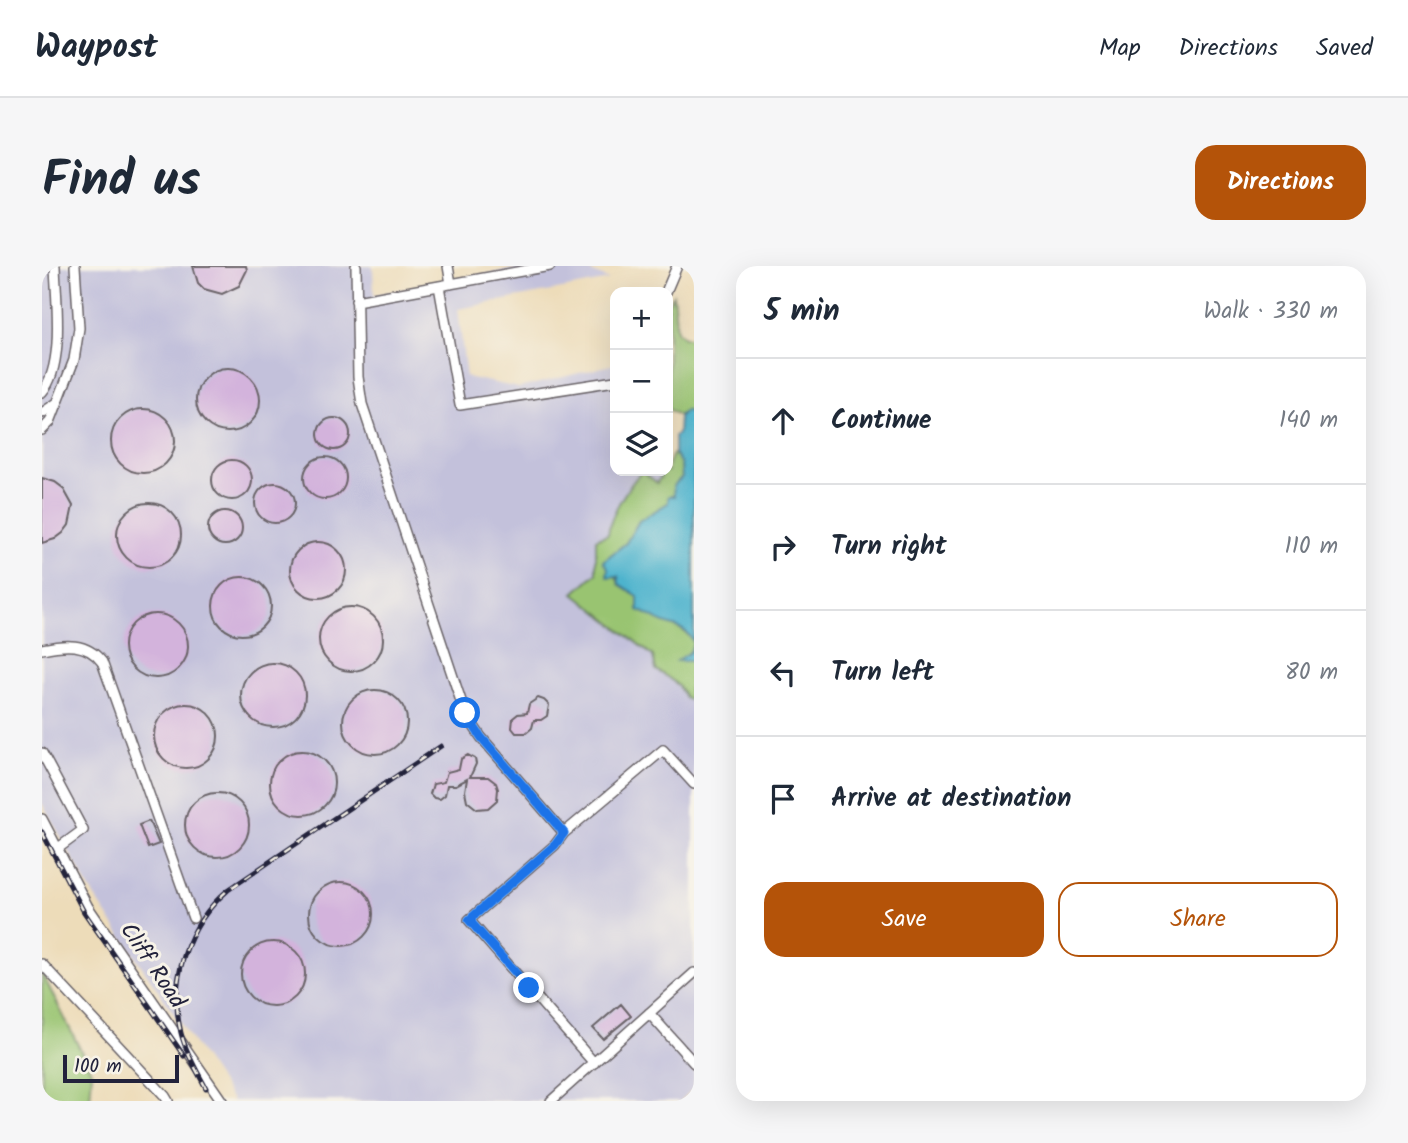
<!DOCTYPE html>
<meta charset="utf-8">
<style>
body{margin:0;font-family:Kalam,sans-serif;background:#f6f6f7;color:#1f2937}
.controls{position:absolute;right:21px;top:21px;display:grid;overflow:hidden;border-radius:14px;box-shadow:0 7px 28px #0002}
.controls button{width:63px;height:63px;display:grid;place-items:center;padding:0;border:0;border-bottom:2px solid #e0e1e3;background:#fff;color:#1f2937;font:35px sans-serif}
.scale{position:absolute;left:21px;bottom:18px;width:116px;box-sizing:border-box;padding-left:7px;border:4px solid #22223b;border-top:0;font-size:19px;line-height:24px;white-space:nowrap;color:#22223b;-webkit-text-stroke:5px #f7f3e8;paint-order:stroke}
.stop{position:absolute;width:21px;height:21px;margin:-16px;border:5px solid #1a73e8;border-radius:50%;background:#fff}
.stop.end{background:#1a73e8;border-color:#fff;box-shadow:0 2px 7px #0008}
.list{margin:0;padding:0;list-style:none}
h2{display:flex;justify-content:space-between;align-items:center;height:91px;margin:0;padding:0 28px;font-size:30px}
h2 small{font-size:23px;font-weight:400;color:#747a83}
.list li{display:grid;grid-template-columns:46px 1fr auto;gap:21px;align-items:center;box-sizing:border-box;height:126px;padding:0 28px;border-top:2px solid #e0e1e3}
.list b{display:block;font-size:26px;white-space:nowrap}
.list em{font-size:23px;font-style:normal;color:#747a83}
.actions{display:flex;gap:14px;padding:21px 28px}
.actions a{flex:1;padding:16px 0;border:2px solid #b45309;border-radius:21px;text-align:center;font-size:24px;color:#b45309}
.actions .main{background:#b45309;color:#fff}
.icon{flex:none;width:38px;height:38px;fill:none;stroke:currentColor;stroke-width:2;stroke-linecap:round;stroke-linejoin:round}
.map{position:relative;flex:none;width:652px;height:835px;overflow:hidden;border-radius:21px}
header{display:flex;align-items:center;gap:42px;box-sizing:border-box;height:98px;padding:0 35px;background:#fff;border-bottom:2px solid #e0e1e3}
header strong{font-size:33px}
nav{display:flex;gap:38px;margin-inline-start:auto;font-size:24px}
.intro{display:flex;align-items:center;justify-content:space-between;box-sizing:border-box;height:168px;padding:0 42px}
h1{margin:0;font-size:49px}
.button{padding:18px 32px;border-radius:21px;background:#b45309;color:#fff;font-size:24px;font-weight:700}
main{display:flex;gap:42px;padding:0 42px}
aside{flex:1;background:#fff;border-radius:21px;box-shadow:0 7px 28px #0002}
.map>svg:first-child{display:block}
.industrial{fill:#c3c1db}
.green{fill:#99c471;stroke:#5e7356;stroke-width:2}
.water{fill:#4eb3cd;stroke:#386a84;stroke-width:2}
.building{fill:#d3b3dc}
.lines{fill:none;stroke-linecap:round;stroke-linejoin:round}
.minor-casing{stroke:#696367;stroke-width:12}
.minor{stroke:#fff;stroke-width:9}
.rail-casing{stroke:#22223b;stroke-width:5}
.rail{stroke:#f7f3e8;stroke-width:2.5;stroke-dasharray:8;stroke-linecap:butt}
.route{stroke:#1a73e8;stroke-width:9}
.labels{text-anchor:middle;dominant-baseline:central;stroke-width:6;stroke-linejoin:round;paint-order:stroke}
.street-label{font-size:23px;fill:#22223b;stroke:#f7f3e8}
</style>
<header>
<strong>Waypost</strong>
<nav><a>Map</a><a>Directions</a><a>Saved</a></nav>
</header>
<div class="intro"><h1>Find us</h1><a class="button">Directions</a></div>
<main>
<div class="map">
<svg width="652" height="835" viewBox="0 0 652 835">
<rect width="100%" height="100%" fill="#f7f3e8"/>
<filter id="ink" filterUnits="userSpaceOnUse"><feTurbulence type="fractalNoise" baseFrequency=".0143" numOctaves="2"/><feDisplacementMap in="SourceGraphic" scale="14" xChannelSelector="R" yChannelSelector="G"/><feConvolveMatrix kernelMatrix="1 2 1 2 8 2 1 2 1" color-interpolation-filters="sRGB"/></filter>
<filter id="wash" filterUnits="userSpaceOnUse"><feTurbulence type="fractalNoise" baseFrequency=".00686" numOctaves="4" result="noise"/><feDisplacementMap in="SourceGraphic" scale="28" xChannelSelector="R" yChannelSelector="G"/><feGaussianBlur stdDeviation="1.57" result="paint"/><feColorMatrix in="noise" values="0 0 0 0 0 0 0 0 0 0 0 0 0 0 0 0 0 1.4 0 .05"/><feComposite in="paint" operator="in"/></filter>
<g filter="url(#wash)">
<rect width="100%" height="100%" fill="#eddcb9"/>
<!-- industrial -->
<path class="industrial" d="M 0,0 L 331,0 L 332,29 L 489,0 L 536,0 L 567,14 L 416,43 L 424,111 L 477,122 L 573,98 L 573,205 L 622,205 L 614,217 L 589,217 L 567,260 L 566,269 L 554,273 L 554,307 L 532,327 L 611,390 L 614,404 L 632,416 L 639,422 L 643,432 L 652,436 L 652,822 L 638,835 L 191,835 L 48,624 L 0,537 Z"/>
<!-- green -->
<path class="green" d="M 631,29 L 635,65 L 642,71 L 652,73 L 652,148 L 644,144 L 637,150 L 626,143 L 626,37 Z
M 632,187 L 639,197 L 640,211 L 632,220 L 633,230 L 627,230 L 626,237 L 597,255 L 584,277 L 567,291 L 577,318 L 596,330 L 603,347 C 611,348 612,352 619,355 C 632,360 645,363 652,377 L 648,386 L 636,395 L 652,395 L 652,416 L 647,423 L 648,431 L 652,434 L 652,436 L 643,432 C 637,417 627,412 614,404 L 611,390 L 532,327 L 554,307 L 554,273 L 566,268 C 569,246 585,222 600,205 L 615,217 L 622,205 L 626,205 L 626,197 Z
M 0,707 L 50,807 L 48,835 L 0,835 Z"/>
<!-- water -->
<path class="water" d="M 644,144 L 652,148 L 652,395 L 635,395 L 648,386 L 652,377 C 643,358 630,362 616,354 C 609,350 604,347 596,344 L 596,330 L 577,318 L 576,310 L 565,311 L 566,302 L 561,295 L 584,277 L 597,255 L 626,237 L 626,230 L 632,230 L 631,220 L 640,211 L 639,198 L 632,187 L 632,170 L 636,168 L 637,150 Z"/>
<g id="blocks">
<!-- building -->
<path class="building" d="M 151,0 L 204,0 L 205,4 L 197,20 L 180,28 L 162,23 L 156,17 Z
M154 134a32 32 0 1 1 64 0a32 32 0 1 1-64 0Z
M69 175a32 32 0 1 1 64 0a32 32 0 1 1-64 0Z
M276 168a16 16 0 1 1 32 0a16 16 0 1 1-32 0Z
M262 212a21 21 0 1 1 42 0a21 21 0 1 1-42 0Z
M170 214a20 20 0 1 1 40 0a20 20 0 1 1-40 0Z
M 0,212 L 13,216 L 21,222 L 31,240 L 27,259 L 21,267 L 13,273 L 0,277 Z
M213 237a20 20 0 1 1 40 0a20 20 0 1 1-40 0Z
M75 269a32 32 0 1 1 64 0a32 32 0 1 1-64 0Z
M166 262a17 17 0 1 1 34 0a17 17 0 1 1-34 0Z
M248 304a28 28 0 1 1 56 0a28 28 0 1 1-56 0Z
M171 340a29 29 0 1 1 58 0a29 29 0 1 1-58 0Z
M277 373a32 32 0 1 1 64 0a32 32 0 1 1-64 0Z
M82 380a32 32 0 1 1 64 0a32 32 0 1 1-64 0Z
M199 429a32 32 0 1 1 64 0a32 32 0 1 1-64 0Z
M301 456a32 32 0 1 1 64 0a32 32 0 1 1-64 0Z
M 496,432 L 502,434 L 507,439 L 505,450 L 499,454 L 492,454 L 490,462 L 484,467 L 474,467 L 470,462 L 471,452 L 476,448 L 485,447 L 487,438 Z
M112 470a32 32 0 1 1 64 0a32 32 0 1 1-64 0Z
M228 517a32 32 0 1 1 64 0a32 32 0 1 1-64 0Z
M 426,489 L 433,493 L 434,498 L 428,511 L 446,511 L 454,517 L 456,523 L 455,534 L 446,542 L 435,543 L 425,535 L 423,525 L 425,513 L 414,519 L 405,519 L 403,529 L 398,533 L 392,532 L 388,528 L 391,518 L 402,516 L 405,506 L 417,503 L 419,493 Z
M143 559a32 32 0 1 1 64 0a32 32 0 1 1-64 0Z
M 107,555 L 117,578 L 106,582 L 97,559 Z
M267 648a32 32 0 1 1 64 0a32 32 0 1 1-64 0Z
M199 708a32 32 0 1 1 64 0a32 32 0 1 1-64 0Z
M 579,738 L 589,750 L 561,773 L 551,762 Z"/>
</g>
</g>
<g filter="url(#ink)">
<use href="#blocks" fill-opacity="0" stroke="#696367" stroke-width="2"/>
<g class="lines">
<defs>
<path id="minor" d="M 314,0 L 316,111 L 320,138 L 423,447 L 439,471 L 522,567 L 621,484 L 652,518
M 406,0 L 409,18
M 397,20 L 418,139 L 573,115
M 624,26 L 635,0
M 314,35 L 508,0
M 0,126 C 23,100 14,33 13,0
M 0,147 L 15,137
M 0,164 L 8,156 L 32,94 L 37,62 L 33,0
M 0,383 C 23,378 45,376 60,396 L 151,652
M 0,487 L 41,564 L 15,583
M 0,553 L 46,641 L 180,835
M 522,567 L 513,579 L 427,654 L 552,797
M 0,698 L 123,830 L 126,835
M 607,747 L 652,797
M 509,835 L 652,707"/>
</defs>
<!-- minor casing -->
<use href="#minor" class="minor-casing"/>
<!-- minor -->
<use href="#minor" class="minor"/>
<defs>
<path id="rail" d="M 0,566 L 42,646 L 142,790
M 164,822 C 155,805 144,787 139,767 C 126,715 145,659 186,624 L 399,480"/>
</defs>
<!-- rail casing -->
<use href="#rail" class="rail-casing"/>
<!-- rail -->
<use href="#rail" class="rail"/>
</g>
</g>
<g class="lines" filter="url(#ink)">
<!-- route -->
<path class="route" d="M 423,447 L 439,471 L 522,567 L 513,579 L 427,654 L 487,722"/>
</g>
<g class="labels">
<!-- street labels -->
<g class="street-label">
<text transform="translate(110 700) rotate(56)">Cliff Road</text>
</g>
</g>
</svg>
<div class="controls">
<button>+</button>
<button>−</button>
<button><svg class="icon" aria-label="layers" viewBox="0 0 24 24"><path d="M12 4l9 5-9 5-9-5zM3 14l9 5 9-5"/></svg></button>
</div>
<div class="scale">100 m</div>
<div class="stop" style="left:423px;top:447px"></div>
<div class="stop end" style="left:487px;top:722px"></div>
</div>
<aside>
<h2>5 min<small>Walk · 330 m</small></h2>
<ul class="list">
<li><svg class="icon" aria-label="ahead" viewBox="0 0 24 24"><path d="M12 20V5M6 11l6-6 6 6"/></svg><div><b>Continue</b></div><em>140 m</em></li>
<li><svg class="icon" aria-label="right" viewBox="0 0 24 24"><path d="M7 20v-9h11M14 6l5 5-5 5"/></svg><div><b>Turn right</b></div><em>110 m</em></li>
<li><svg class="icon" aria-label="left" viewBox="0 0 24 24"><path d="M17 20v-9H6M10 6l-5 5 5 5"/></svg><div><b>Turn left</b></div><em>80 m</em></li>
<li><svg class="icon" aria-label="arrive" viewBox="0 0 24 24"><path d="M6 21V4h12l-3 4 3 4H6"/></svg><div><b>Arrive at destination</b></div></li>
</ul>
<div class="actions"><a class="main">Save</a><a>Share</a></div>
</aside>
</main>
